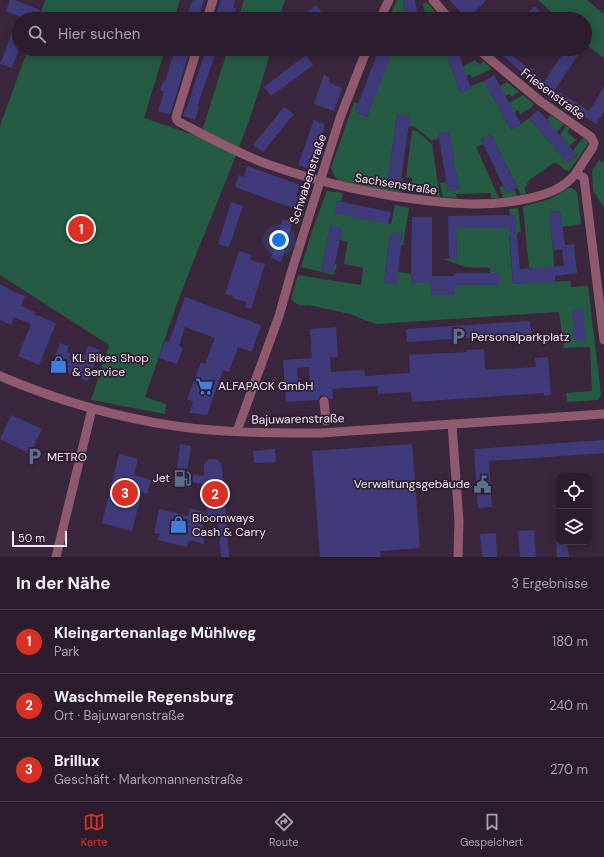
<!DOCTYPE html>
<html lang="de">
<meta charset="utf-8">
<style>
body{margin:0;font-family:"DM Sans",sans-serif;background:#382a3a;color:#f1f3f6}
.controls{position:absolute;right:12px;bottom:12px;display:grid;overflow:hidden;border-radius:8px;box-shadow:0 2px 10px #0003}
.controls button{width:36px;height:36px;display:grid;place-items:center;padding:0;border:0;border-bottom:1px solid #483b4a;background:#2c1d2e;color:#f1f3f6;font:20px sans-serif}
.scale{position:absolute;left:12px;bottom:10px;width:55px;box-sizing:border-box;padding-left:4px;border:2px solid #f2e5f3;border-top:0;font-size:11px;line-height:14px;white-space:nowrap;color:#f2e5f3;-webkit-text-stroke:3px #301e33;paint-order:stroke}
.you{position:absolute;left:279px;top:240px;width:14px;height:14px;margin:-10px;border:3px solid #fff;border-radius:50%;background:#1a73e8;box-shadow:0 0 0 6px #1a73e833}
.badge{display:grid;place-items:center;width:26px;height:26px;border-radius:50%;background:#d93025;color:#fff;font-size:13px;font-weight:700}
.pin{position:absolute;translate:-50% -50%;border:2px solid #fff;box-shadow:0 1px 4px #0006}
.list{margin:0;padding:0;list-style:none}
h2{display:flex;justify-content:space-between;align-items:center;height:52px;margin:0;padding:0 16px;font-size:17px}
h2 small{font-size:13px;font-weight:400;color:#a6a2aa}
.list li{display:grid;grid-template-columns:26px 1fr auto;gap:12px;align-items:center;box-sizing:border-box;height:64px;padding:0 16px;border-top:1px solid #483b4a}
.list b{display:block;font-size:15px;white-space:nowrap}
.list p{margin:0;font-size:13px;white-space:nowrap;color:#a6a2aa}
.list em{font-size:13px;font-style:normal;color:#a6a2aa}
.icon{flex:none;width:22px;height:22px;fill:none;stroke:currentColor;stroke-width:2;stroke-linecap:round;stroke-linejoin:round}
.map{position:relative;flex:none;width:604px;height:557px;overflow:hidden}
.search{position:absolute;background:#2c1d2e;box-shadow:0 2px 10px #0003;left:12px;right:12px;top:12px;height:44px;display:flex;align-items:center;gap:10px;box-sizing:border-box;padding:0 14px;border-radius:22px;color:#a6a2aa;font-size:15px}
.sheet{height:244px;background:#2c1d2e}
nav{display:flex;justify-content:space-around;align-items:center;box-sizing:border-box;height:56px;border-top:1px solid #483b4a;background:#2c1d2e;font-size:11px;color:#a6a2aa}
nav a{display:grid;justify-items:center;gap:2px}
nav .on{color:#d93025}
.map>svg:first-child{display:block}
.green{fill:#255a43}
.building{fill:#3f3a7a;fill-rule:evenodd}
.lines{fill:none;stroke-linecap:round;stroke-linejoin:round}
.minor{stroke:#8f5a6e;stroke-width:9}
.labels{text-anchor:middle;dominant-baseline:central;stroke-width:3.5;stroke-linejoin:round;paint-order:stroke}
.street-label{font-size:12px;fill:#f2e5f3;stroke:#301e33}
.poi-label{font-size:12px;fill:#f2e5f3;stroke:#301e33;text-anchor:start}
</style>
<div class="map">
<svg width="604" height="557" viewBox="0 0 604 557">
<rect width="100%" height="100%" fill="#3b273d"/>
<!-- green -->
<path class="green" d="M 45,0 L 180,0 L 174,19 L 39,19 Z
M 244,0 L 285,0 L 279,19 L 238,19 Z
M 397,0 L 403,0 L 406,19 L 388,19 Z
M 538,0 L 587,0 L 604,14 L 604,58 L 585,44 L 585,19 L 559,19 Z
M 427,2 L 436,13 L 428,19 L 426,19 L 423,4 Z
M 28,49 L 165,49 L 144,118 L 200,137 L 228,49 L 271,49 C 250,131 213,209 183,288 C 169,324 158,361 145,397 L 166,404 L 165,414 L 91,400 L 109,345 L 0,275 L 0,126 Z
M 389,49 L 411,49 L 411,52 L 422,51 L 422,49 L 445,49 L 460,93 L 471,89 L 470,86 L 484,81 L 511,130 L 521,124 L 529,118 L 568,163 L 577,156 L 573,150 L 584,137 L 588,140 L 588,144 L 569,171 L 565,170 L 557,163 L 554,163 L 529,180 L 525,188 L 526,194 L 521,195 L 491,134 L 481,139 L 483,144 L 476,147 L 499,198 L 491,198 L 491,193 L 456,194 L 457,198 L 443,197 L 440,183 L 446,182 L 448,191 L 459,189 L 449,132 L 438,133 L 439,139 L 431,140 L 415,127 L 408,126 L 410,116 L 397,114 L 387,184 L 400,186 L 401,178 L 403,178 L 401,193 L 375,189 L 340,181 L 335,177 L 331,168 L 354,102 L 359,104 L 355,112 L 367,117 L 392,50 Z
M 475,60 L 480,65 L 483,61 L 492,69 L 472,78 L 470,74 L 466,76 L 463,66 Z
M 507,82 L 519,92 L 511,97 L 509,94 L 505,96 L 500,86 Z
M 523,95 L 534,104 L 531,108 L 520,114 L 518,110 L 514,113 L 509,103 Z
M 551,115 L 564,124 L 557,132 L 547,120 Z
M 566,126 L 570,128 L 567,132 L 576,140 L 569,146 L 560,135 Z
M 412,130 L 417,131 L 432,144 L 440,197 L 434,196 L 435,190 L 412,188 L 412,178 L 406,177 Z
M 599,160 L 604,163 L 604,207 L 593,191 L 592,171 Z
M 503,186 L 506,192 L 514,189 L 517,196 L 503,198 L 499,188 Z
M 568,188 L 572,188 L 577,192 L 581,224 L 562,227 L 560,211 L 549,212 L 553,250 L 554,267 L 548,282 L 570,281 L 571,287 L 588,286 L 601,394 L 598,400 L 567,402 L 566,393 L 592,391 L 590,347 L 564,348 L 559,312 L 376,324 L 359,318 L 354,315 L 309,305 C 301,307 297,305 291,299 L 298,275 L 361,285 L 363,268 L 344,264 L 348,242 L 340,240 L 342,229 L 330,226 L 321,271 L 333,273 L 335,264 L 337,265 L 334,275 L 301,267 L 313,228 L 327,191 L 343,193 L 341,202 L 337,201 L 335,213 L 391,224 L 395,205 L 409,208 L 403,245 L 401,245 L 402,234 L 390,233 L 384,282 L 396,284 L 398,272 L 411,274 L 411,283 L 431,283 L 455,285 L 499,285 L 499,273 L 490,273 L 490,268 L 465,267 L 443,259 L 457,258 L 456,237 L 449,228 L 515,227 L 516,215 L 510,215 L 509,209 L 518,208 L 521,231 L 517,234 L 509,235 L 513,284 L 521,284 L 536,268 L 529,268 L 523,207 L 524,206 L 550,199 Z"/>
<!-- building -->
<path class="building" d="M 10,0 L 15,0 L 40,10 L 37,19 L 26,19 L 6,11 Z
M 193,0 L 204,0 L 198,19 L 186,16 Z
M 221,0 L 235,0 L 233,7 L 236,8 L 232,19 L 216,15 Z
M 403,0 L 415,0 L 418,19 L 406,19 Z
M 449,0 L 486,0 L 468,19 Z
M 316,5 L 324,15 L 319,19 L 299,19 Z
M 534,6 L 544,14 L 540,19 L 523,19 Z
M 13,30 L 19,32 L 19,49 L 12,68 L 0,64 Z
M 175,49 L 190,49 L 170,115 L 158,111 L 164,92 L 160,90 L 163,82 L 165,82 Z
M 206,49 L 217,49 L 197,107 L 199,107 L 195,120 L 183,116 L 185,109 L 186,110 Z
M 379,49 L 393,49 L 367,117 L 355,112 Z
M 445,49 L 457,49 L 471,89 L 460,93 Z
M 495,49 L 515,49 L 511,54 L 544,82 L 566,49 L 582,49 L 553,93 L 534,81 L 533,82 Z
M 306,55 L 313,65 L 271,96 L 264,87 Z
M 324,75 L 330,78 L 328,82 L 342,88 L 334,111 L 314,104 Z
M 494,75 L 521,124 L 511,130 L 484,81 Z
M 604,87 L 604,112 L 596,124 L 555,97 L 558,91 L 589,111 Z
M 284,107 L 294,114 L 263,152 L 253,145 Z
M 538,110 L 577,155 L 568,163 L 529,118 Z
M 397,114 L 410,116 L 400,186 L 387,184 Z
M 314,120 L 325,125 L 310,169 L 298,165 Z
M 449,131 L 459,189 L 448,191 L 438,133 Z
M 491,134 L 517,188 L 506,192 L 481,139 Z
M 247,166 L 300,185 L 296,196 L 299,197 L 295,209 L 235,187 L 239,175 L 244,177 Z
M 337,201 L 391,212 L 388,224 L 334,213 Z
M 231,202 L 243,206 L 229,247 L 218,244 Z
M 560,211 L 565,245 L 574,244 L 577,273 L 555,276 L 555,282 L 513,284 L 509,228 L 456,228 L 457,258 L 449,258 L 448,216 L 516,215 L 516,234 L 517,234 L 520,269 L 564,266 L 562,249 L 553,250 L 549,212 Z
M 412,217 L 432,217 L 432,276 L 454,276 L 454,273 L 499,273 L 499,285 L 455,285 L 455,295 L 431,295 L 431,283 L 411,283 Z
M 283,219 L 293,222 L 281,262 L 271,258 Z
M 330,226 L 342,229 L 333,273 L 321,271 Z
M 390,233 L 402,234 L 397,284 L 384,282 Z
M 239,251 L 252,255 L 250,260 L 265,264 L 251,309 L 245,307 L 247,302 L 232,298 L 233,296 L 225,294 Z
M 0,284 L 12,291 L 25,296 L 21,306 L 35,312 L 34,314 L 56,323 L 39,365 L 18,356 L 31,324 L 14,317 L 11,325 L 0,320 Z
M 185,297 L 261,325 L 252,352 L 238,347 L 229,372 L 223,370 L 207,415 L 189,413 L 193,402 L 187,399 L 201,362 L 205,364 L 215,338 L 185,327 L 179,346 L 183,348 L 177,364 L 159,358 L 165,341 L 169,342 Z
M 583,309 L 585,340 L 574,341 L 572,310 Z
M 530,321 L 531,334 L 407,342 L 406,329 Z
M 336,327 L 338,357 L 330,357 L 331,372 L 364,370 L 365,376 L 410,373 L 409,355 L 467,352 L 467,350 L 484,349 L 485,370 L 536,367 L 535,358 L 548,357 L 551,395 L 544,396 L 544,393 L 412,402 L 411,392 L 378,394 L 378,386 L 332,389 L 333,399 L 329,399 L 327,396 L 324,395 L 320,396 L 318,400 L 286,402 L 283,360 L 312,358 L 310,329 ZM 309,367 L 310,384 L 298,385 L 297,368 Z
M 60,343 L 69,346 L 67,352 L 71,354 L 69,359 L 81,364 L 88,346 L 100,350 L 88,381 L 64,372 L 63,375 L 50,369 Z
M 11,415 L 42,429 L 30,454 L 0,439 Z
M 604,440 L 604,453 L 489,461 L 492,507 L 478,508 L 474,449 Z
M 180,444 L 191,446 L 187,474 L 204,476 L 204,464 L 209,459 L 216,459 L 221,463 L 222,467 L 229,557 L 221,557 L 218,521 L 202,522 L 204,544 L 189,540 L 187,547 L 158,540 L 160,534 L 154,533 L 159,509 L 188,516 L 190,508 L 207,513 L 205,484 L 190,482 L 189,488 L 175,486 Z
M 412,444 L 420,548 L 380,551 L 381,557 L 320,557 L 312,451 Z
M 275,449 L 276,462 L 254,463 L 253,451 Z
M 119,454 L 138,459 L 134,475 L 151,480 L 147,494 L 142,492 L 132,531 L 102,523 Z
M 534,530 L 536,557 L 520,557 L 518,531 Z
M 496,533 L 497,557 L 482,557 L 480,534 Z
M 556,542 L 567,542 L 569,557 L 557,557 Z"/>
<g class="lines">
<!-- minor -->
<path class="minor" d="M 433,0 L 449,19
M 207,19 L 213,0
M 380,19 L 389,0
M 197,49 L 176,117 L 177,120 L 179,122 C 209,137 238,154 270,165 C 312,180 355,190 399,197 C 443,203 482,208 526,199 C 545,195 564,189 576,173
M 478,49 L 540,101 L 591,137 L 594,143 L 593,147 L 576,173 L 584,178 L 604,340
M 0,376 C 56,400 115,417 175,426 C 223,433 272,433 321,433 L 604,414
M 324,401 L 326,421
M 452,424 L 459,521 L 458,557
M 237,431 L 279,316 L 292,270 L 340,118 L 367,49
M 56,557 L 92,409"/>
</g>
<!-- icons -->
<defs>
<symbol id="parking-bare" viewBox="-9 -9 18 18"><path d="M-3.5-5.5H1a3.5 3.5 0 0 1 0 7H-1V5.5H-3.5ZM-1-3.4V-.6H.8a1.4 1.4 0 0 0 0-2.8Z" fill="#5c6f8a" stroke="#301e33" stroke-width="2.5" paint-order="stroke"/></symbol>
<symbol id="shop-bare" viewBox="-9 -9 18 18"><path d="M-5-2.5h2.3a2.7 3.5 0 0 1 5.4 0H5L5.5 6h-11ZM-1.5-2.5h3a1.5 2.3 0 0 0-3 0Z" fill="#3f7fe0" stroke="#301e33" stroke-width="2.5" paint-order="stroke"/></symbol>
<symbol id="supermarket-bare" viewBox="-9 -9 18 18"><path d="M-6-5.5h2.5l.6 2H6L4.5 2H-2.5L-4.4-4H-6ZM-1.5 3.2a1.3 1.3 0 1 0 .1 0ZM3 3.2a1.3 1.3 0 1 0 .1 0Z" fill="#3f7fe0" stroke="#301e33" stroke-width="2.5" paint-order="stroke"/></symbol>
<symbol id="fuel-bare" viewBox="-9 -9 18 18"><path d="M-5.5-6h7V0h2V4h1.3V-2.5L3-4.5l.8-.8L6-3V5H2.5V1h-1V6h-7ZM-4.2-4.7v3.2H.2V-4.7Z" fill="#5c6f8a" stroke="#301e33" stroke-width="2.5" paint-order="stroke"/></symbol>
<symbol id="civic-bare" viewBox="-9 -9 18 18"><path d="M-.6-6.5H3V-4.5H.6V-3L4-1V1h2V6H-6V1h2V-1L-.6-3ZM-1.2 2.5V6h2.4V2.5Z" fill="#5c6f8a" stroke="#301e33" stroke-width="2.5" paint-order="stroke"/></symbol>
</defs>
<g fill-rule="evenodd">
<use href="#parking-bare" x="446" y="324" width="25" height="25"/>
<use href="#shop-bare" x="46" y="352" width="25" height="25"/>
<use href="#supermarket-bare" x="192" y="374" width="25" height="25"/>
<use href="#parking-bare" x="22" y="444" width="25" height="25"/>
<use href="#fuel-bare" x="170" y="466" width="25" height="25"/>
<use href="#civic-bare" x="470" y="472" width="25" height="25"/>
<use href="#shop-bare" x="166" y="512" width="25" height="25"/>
</g>
<g class="labels">
<!-- street labels -->
<g class="street-label">
<text transform="translate(553 94) rotate(37)">Friesenstraße</text>
<text transform="translate(308 179) rotate(-72)">Schwabenstraße</text>
<text transform="translate(396 184) rotate(9)">Sachsenstraße</text>
<text transform="translate(298 419) rotate(-1)">Bajuwarenstraße</text>
</g>
<!-- poi labels -->
<g class="poi-label">
<text x="471" y="337">Personalparkplatz</text>
<text x="72" y="358">KL Bikes Shop<tspan x="72" dy="14">&amp; Service</tspan></text>
<text x="218" y="386">ALFAPACK GmbH</text>
<text x="47" y="457">METRO</text>
<text x="170" y="478" text-anchor="end">Jet</text>
<text x="470" y="484" text-anchor="end">Verwaltungsgebäude</text>
<text x="192" y="518">Bloomways<tspan x="192" dy="14">Cash &amp; Carry</tspan></text>
</g>
</g>
</svg>
<div class="controls">
<button><svg class="icon" aria-label="locate" viewBox="0 0 24 24"><circle cx="12" cy="12" r="6"/><path d="M12 2v4M12 18v4M2 12h4M18 12h4"/></svg></button>
<button><svg class="icon" aria-label="layers" viewBox="0 0 24 24"><path d="M12 4l9 5-9 5-9-5zM3 14l9 5 9-5"/></svg></button>
</div>
<div class="scale">50 m</div>
<div class="you"></div>
<div class="pin badge" style="left:81px;top:229px">1</div>
<div class="pin badge" style="left:215px;top:494px">2</div>
<div class="pin badge" style="left:125px;top:493px">3</div>
<div class="search"><svg class="icon" aria-label="search" viewBox="0 0 24 24"><circle cx="10" cy="10" r="6"/><path d="M15 15l6 6"/></svg>Hier suchen</div>
</div>
<section class="sheet">
<h2>In der Nähe<small>3 Ergebnisse</small></h2>
<ul class="list">
<li><span class="badge">1</span><div><b>Kleingartenanlage Mühlweg</b><p>Park</p></div><em>180 m</em></li>
<li><span class="badge">2</span><div><b>Waschmeile Regensburg</b><p>Ort · Bajuwarenstraße</p></div><em>240 m</em></li>
<li><span class="badge">3</span><div><b>Brillux</b><p>Geschäft · Markomannenstraße</p></div><em>270 m</em></li>
</ul>
</section>
<nav>
<a class="on"><svg class="icon" aria-label="map" viewBox="0 0 24 24"><path d="M3 6l6-2 6 2 6-2v14l-6 2-6-2-6 2zM9 4v14M15 6v14"/></svg>Karte</a>
<a><svg class="icon" aria-label="directions" viewBox="0 0 24 24"><path d="M12 3l9 9-9 9-9-9zM9 14v-3h6M13 9l2 2-2 2"/></svg>Route</a>
<a><svg class="icon" aria-label="saved" viewBox="0 0 24 24"><path d="M7 4h10v16l-5-4-5 4z"/></svg>Gespeichert</a>
</nav>
